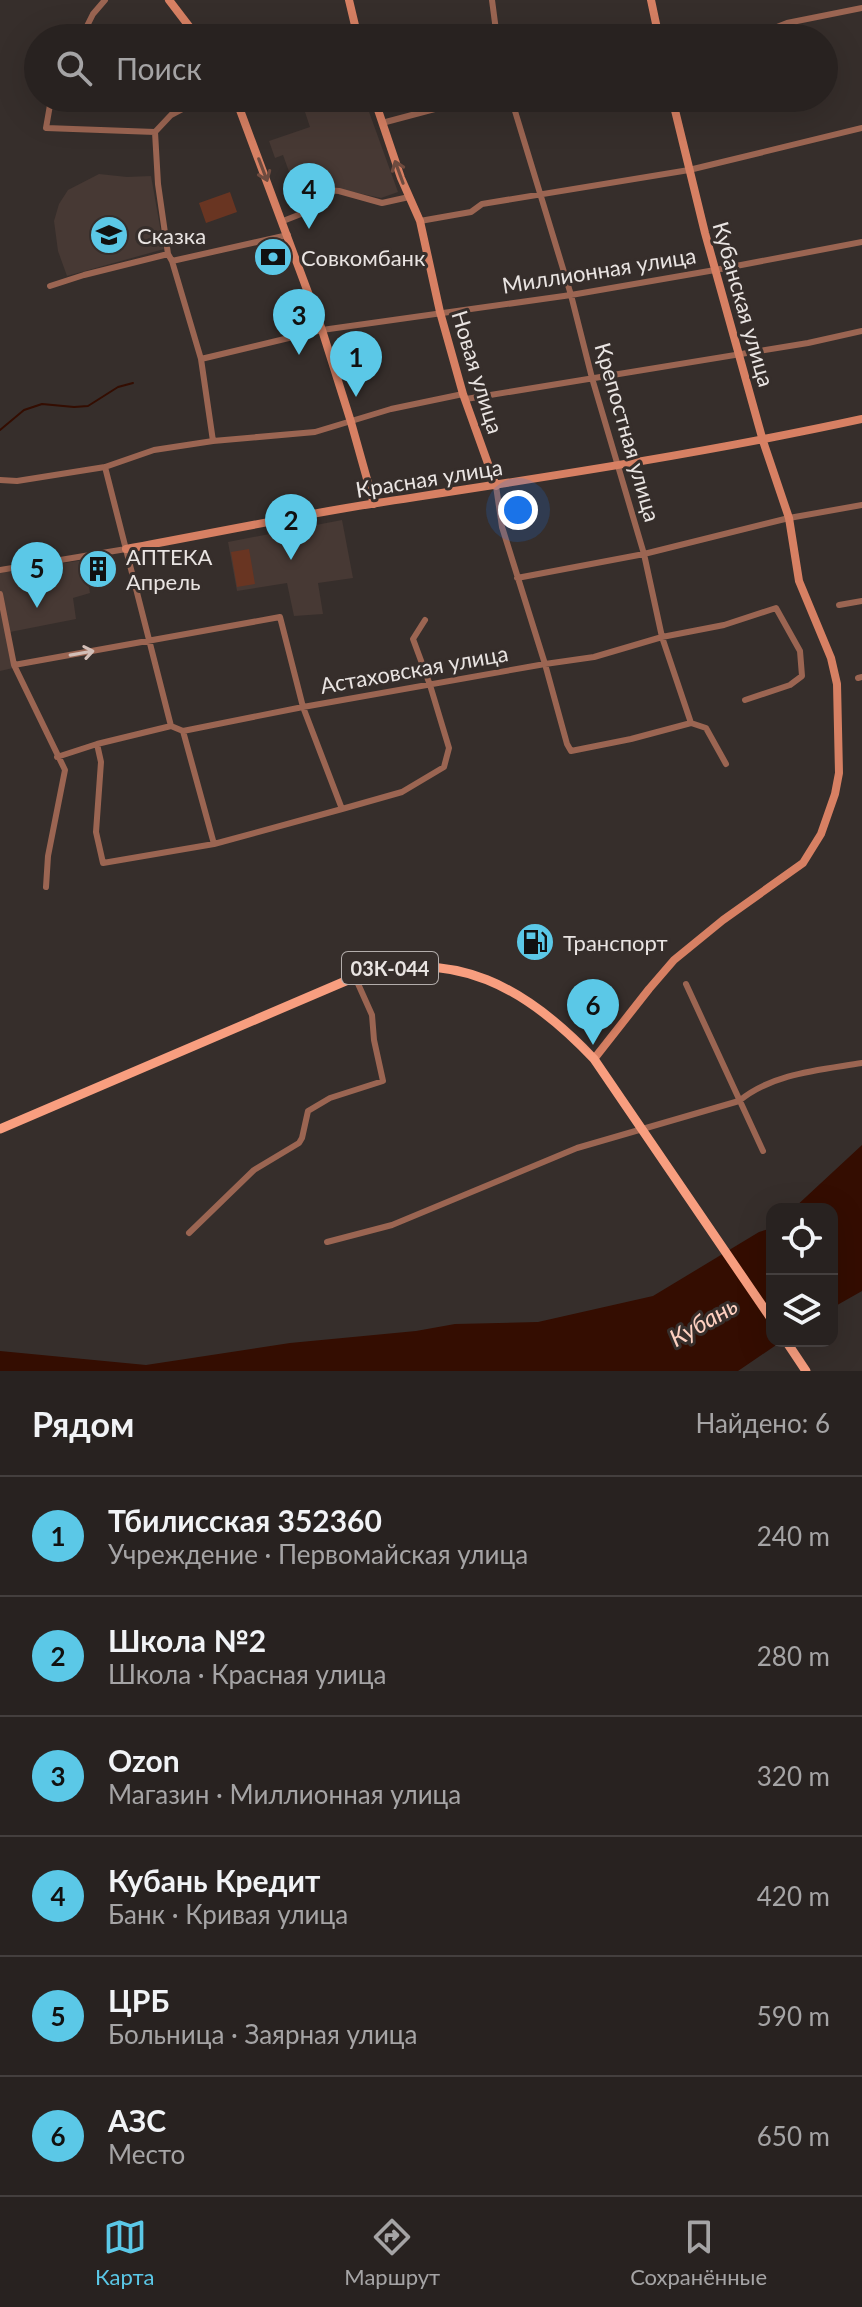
<!DOCTYPE html>
<html lang="ru">
<meta charset="utf-8">
<style>
body{margin:0;font-family:Lato,sans-serif;background:#302a29;color:#f1f3f6}
.controls{position:absolute;right:24px;bottom:24px;display:grid;overflow:hidden;border-radius:16px;box-shadow:0 8px 32px #0002}
.controls button{width:72px;height:72px;display:grid;place-items:center;padding:0;border:0;border-bottom:2px solid #443f3e;background:#282220;color:#f1f3f6;font:40px sans-serif}
.you{position:absolute;left:518px;top:510px;width:28px;height:28px;margin:-20px;border:6px solid #fff;border-radius:50%;background:#1a73e8;box-shadow:0 0 0 12px #1a73e833}
.badge{display:grid;place-items:center;width:52px;height:52px;border-radius:50%;background:#5bc8e7;color:#111;font-size:26px;font-weight:700}
.pin{position:absolute;translate:-50% -66px;filter:drop-shadow(0 2px 4px #0008)}
.pin::after{content:'';position:absolute;top:42px;width:28px;height:24px;background:inherit;clip-path:polygon(0 0,100% 0,50% 100%)}
.list{margin:0;padding:0;list-style:none}
h2{display:flex;justify-content:space-between;align-items:center;height:104px;margin:0;padding:0 32px;font-size:34px}
h2 small{font-size:26px;font-weight:400;color:#a5a4a5}
.list li{display:grid;grid-template-columns:52px 1fr auto;gap:24px;align-items:center;box-sizing:border-box;height:120px;padding:0 32px;border-top:2px solid #443f3e}
.list b{display:block;font-size:30px;white-space:nowrap}
.list p{margin:0;font-size:26px;white-space:nowrap;color:#a5a4a5}
.list em{font-size:26px;font-style:normal;color:#a5a4a5}
.icon{flex:none;width:44px;height:44px;fill:none;stroke:currentColor;stroke-width:2;stroke-linecap:round;stroke-linejoin:round}
.map{position:relative;flex:none;width:862px;height:1371px;overflow:hidden}
.search{position:absolute;background:#282220;box-shadow:0 8px 32px #0002;left:24px;right:24px;top:24px;height:88px;display:flex;align-items:center;gap:20px;box-sizing:border-box;padding:0 28px;border-radius:44px;color:#a5a4a5;font-size:30px}
.sheet{height:824px;background:#282220}
nav{display:flex;justify-content:space-around;align-items:center;box-sizing:border-box;height:112px;border-top:2px solid #443f3e;background:#282220;font-size:22px;color:#a5a4a5}
nav a{display:grid;justify-items:center;gap:4px}
nav .on{color:#5bc8e7}
.map>svg:first-child{display:block}
.built{fill:#473934}
.green{fill:#693522}
.water{fill:#340d01}
.lines{fill:none;stroke-linecap:round;stroke-linejoin:round}
.stream{stroke:#340d01;stroke-width:2}
.street{stroke:#9b6552;stroke-width:6}
.secondary{stroke:#d78063;stroke-width:8}
.primary{stroke:#f89e7f;stroke-width:9}
.oneway{stroke:#6e4b3f}
.oneway2{stroke:#d2beb7}
.labels{text-anchor:middle;dominant-baseline:central;stroke-width:6;stroke-linejoin:round;paint-order:stroke}
.shield{fill:#362e2b;stroke:#b3adab;stroke-width:2}
.shield-label{font-size:20px;font-weight:bold;fill:#e9e4e2}
.poi-label{font-size:22px;fill:#e9e4e2;stroke:#362e2b;text-anchor:start}
.street-label{font-size:22px;fill:#e9e4e2;stroke:#362e2b}
.water-label{font-size:24px;font-style:italic;fill:#fed0c0;stroke:#362e2b}
</style>
<div class="map">
<svg width="862" height="1371" viewBox="0 0 862 1371">
<rect width="100%" height="100%" fill="#362e2b"/>
<!-- built -->
<path class="built" d="M 327,98 L 335,98 L 338,104 L 355,98 L 364,98 L 398,192 L 381,198 L 310,183 L 295,188 L 283,155 L 275,158 L 269,141 L 310,127 L 303,106 Z
M 99,174 L 127,177 L 151,176 L 164,249 L 67,276 L 58,251 L 54,221 L 59,204 L 68,190 Z
M 342,520 L 353,578 L 318,583 L 323,614 L 294,616 L 287,583 L 237,591 L 228,542 Z
M 84,560 L 90,593 L 73,598 L 76,619 L 10,632 L 13,668 L 0,671 L 0,573 Z"/>
<!-- green -->
<path class="green" d="M 230,192 L 237,212 L 206,223 L 199,203 Z
M 249,549 L 255,584 L 237,587 L 231,552 Z"/>
<!-- water -->
<path class="water" d="M 862,1145 L 862,1291 L 832,1308 L 832,1209 L 793,1209 Z
M 772,1228 L 772,1341 L 782,1341 L 738,1371 L 0,1371 L 0,1351 L 146,1365 L 290,1343 L 416,1331 L 455,1324 L 538,1322 L 653,1296 L 759,1232 Z"/>
<g class="lines">
<!-- stream -->
<path class="stream" d="M 0,430 L 24,410 L 42,404 L 74,407 L 88,406 L 118,387 L 133,383"/>
<!-- street -->
<path class="street" d="M 492,0 L 497,38
M 81,38 L 93,14 L 105,0
M 749,38 L 787,23 L 862,8
M 62,98 L 50,105 L 46,128 L 155,132
M 203,98 L 171,115 L 155,132 L 158,184 L 168,254 L 172,261 L 201,359 L 213,441
M 511,98 L 571,295 L 592,378 L 644,554 L 662,637 L 691,723 L 706,728 L 726,764
M 382,123 L 476,98
M 283,221 L 306,212 L 306,197 L 313,189 L 339,191 L 382,203 L 409,197
M 420,221 L 471,212 L 482,204 L 689,170 L 862,128
M 172,261 L 288,235
M 50,286 L 84,275 L 168,254
M 201,359 L 322,330 L 571,295 L 715,270 L 862,242
M 466,399 L 808,343 L 862,331
M 105,467 L 171,726
M 0,480 L 17,481 L 105,467 L 154,450 L 213,441 L 315,432 L 391,409 L 463,394
M 496,486 L 502,527 L 545,664 L 567,744 L 571,751 L 631,739 L 691,723
M 0,570 L 126,549
M 517,578 L 644,554 L 789,518 L 862,505
M 0,594 L 14,665 L 65,770 L 48,856 L 46,887
M 839,605 L 862,601
M 14,665 L 280,617 L 303,707 L 342,809
M 858,678 L 862,677
M 183,731 L 214,844
M 97,744 L 101,762 L 96,832 L 103,863 L 214,844 L 342,809 L 402,792 L 444,767 L 449,748 L 430,685 L 413,639 L 425,620
M 57,757 L 97,744 L 171,726 L 183,731 L 303,707 L 545,664 L 594,657 L 662,637 L 724,625 L 776,608 L 800,651 L 802,676 L 790,685 L 745,700
M 686,984 L 763,1151
M 189,1233 L 254,1170 L 299,1143 L 302,1138 L 308,1111 L 330,1098 L 383,1081 L 374,1040 L 372,1015 L 355,977
M 327,1242 L 392,1225 L 577,1148 L 739,1101 C 773,1073 820,1070 862,1063"/>
<!-- secondary -->
<path class="secondary" d="M 169,0 L 198,38
M 349,0 L 358,38
M 651,0 L 659,38
M 233,98 L 240,110 L 322,330 L 351,422 L 374,504
M 374,98 L 401,178 L 420,221 L 440,312 L 463,394 L 496,486
M 126,549 C 209,534 293,516 377,503 C 539,478 701,454 862,419
M 594,1059 L 649,989 L 674,960 L 723,920 L 803,863 L 821,834 L 835,794 L 839,773 L 837,684 L 831,658 L 799,581 L 789,518 L 763,441 L 705,233 L 672,98"/>
<!-- primary -->
<path class="primary" d="M 0,1129 L 355,977 C 455,946 527,988 594,1059 L 772,1320
M 786,1341 L 806,1371"/>
</g>
<!-- one-way arrows -->
<defs><path id="oneway-shaft" d="M-6 0H5M1.5-3L5.5 0L1.5 3" fill="none" stroke-width="1.6" stroke-linecap="round" stroke-linejoin="round" transform="scale(2)"/></defs>
<g class="oneway">
<use href="#oneway-shaft" transform="translate(263 170) rotate(69)"/>
<use href="#oneway-shaft" transform="translate(399 172) rotate(-110)"/>
</g>
<use class="oneway2" href="#oneway-shaft" transform="translate(82 653) rotate(-10)"/>
<!-- icons -->
<defs>
<symbol id="school-disc" viewBox="-11 -11 22 22"><circle r="9.5" fill="#5bc8e7" stroke="#362e2b"/><path d="M0-5L7-2L0 1L-7-2ZM-4 1L0 2.5L4 1V4Q0 6-4 4Z" fill="#111"/></symbol>
<symbol id="bank-disc" viewBox="-11 -11 22 22"><circle r="9.5" fill="#5bc8e7" stroke="#362e2b"/><path d="M-6-4H6V4H-6ZM0-2.3a2.3 2.3 0 1 0 0 4.6a2.3 2.3 0 1 0 0-4.6Z" fill="#111"/></symbol>
<symbol id="building-disc" viewBox="-11 -11 22 22"><circle r="9.5" fill="#5bc8e7" stroke="#362e2b"/><path d="M-4-6H4V6H1V3H-1V6H-4ZM-2.5-4.3h1.7v1.8h-1.7ZM.8-4.3h1.7v1.8H.8ZM-2.5-1h1.7V.8h-1.7ZM.8-1h1.7V.8H.8Z" fill="#111"/></symbol>
<symbol id="fuel-disc" viewBox="-11 -11 22 22"><circle r="9.5" fill="#5bc8e7" stroke="#362e2b"/><path d="M-5.5-6h7V0h2V4h1.3V-2.5L3-4.5l.8-.8L6-3V5H2.5V1h-1V6h-7ZM-4.2-4.7v3.2H.2V-4.7Z" fill="#111"/></symbol>
</defs>
<g fill-rule="evenodd">
<use href="#school-disc" x="87" y="213" width="44" height="44"/>
<use href="#bank-disc" x="251" y="235" width="44" height="44"/>
<use href="#building-disc" x="76" y="547" width="44" height="44"/>
<use href="#fuel-disc" x="513" y="920" width="44" height="44"/>
</g>
<g class="labels">
<!-- shield labels -->
<rect class="shield" x="342" y="952" width="96" height="32" rx="6"/>
<g class="shield-label">
<text x="390" y="968">03К-044</text>
</g>
<!-- poi labels -->
<g class="poi-label">
<text x="137" y="235">Сказка</text>
<text x="301" y="257">Совкомбанк</text>
<text x="126" y="556">АПТЕКА<tspan x="126" dy="25">Апрель</tspan></text>
<text x="563" y="942">Транспорт</text>
</g>
<!-- street labels -->
<g class="street-label">
<text transform="translate(599 270) rotate(-9)">Миллионная улица</text>
<text transform="translate(744 304) rotate(74)">Кубанская улица</text>
<text transform="translate(478 372) rotate(73)">Новая улица</text>
<text transform="translate(628 432) rotate(74)">Крепостная улица</text>
<text transform="translate(429 478) rotate(-9)">Красная улица</text>
<text transform="translate(414 669) rotate(-10)">Астаховская улица</text>
</g>
<!-- water labels -->
<g class="water-label">
<text transform="translate(703 1321) rotate(-30)">Кубань</text>
</g>
</g>
</svg>
<div class="controls">
<button><svg class="icon" aria-label="locate" viewBox="0 0 24 24"><circle cx="12" cy="12" r="6"/><path d="M12 2v4M12 18v4M2 12h4M18 12h4"/></svg></button>
<button><svg class="icon" aria-label="layers" viewBox="0 0 24 24"><path d="M12 4l9 5-9 5-9-5zM3 14l9 5 9-5"/></svg></button>
</div>
<div class="you"></div>
<div class="pin badge" style="left:356px;top:397px">1</div>
<div class="pin badge" style="left:291px;top:560px">2</div>
<div class="pin badge" style="left:299px;top:355px">3</div>
<div class="pin badge" style="left:309px;top:229px">4</div>
<div class="pin badge" style="left:37px;top:608px">5</div>
<div class="pin badge" style="left:593px;top:1045px">6</div>
<div class="search"><svg class="icon" aria-label="search" viewBox="0 0 24 24"><circle cx="10" cy="10" r="6"/><path d="M15 15l6 6"/></svg>Поиск</div>
</div>
<section class="sheet">
<h2>Рядом<small>Найдено: 6</small></h2>
<ul class="list">
<li><span class="badge">1</span><div><b>Тбилисская 352360</b><p>Учреждение · Первомайская улица</p></div><em>240 m</em></li>
<li><span class="badge">2</span><div><b>Школа №2</b><p>Школа · Красная улица</p></div><em>280 m</em></li>
<li><span class="badge">3</span><div><b>Ozon</b><p>Магазин · Миллионная улица</p></div><em>320 m</em></li>
<li><span class="badge">4</span><div><b>Кубань Кредит</b><p>Банк · Кривая улица</p></div><em>420 m</em></li>
<li><span class="badge">5</span><div><b>ЦРБ</b><p>Больница · Заярная улица</p></div><em>590 m</em></li>
<li><span class="badge">6</span><div><b>АЗС</b><p>Место</p></div><em>650 m</em></li>
</ul>
</section>
<nav>
<a class="on"><svg class="icon" aria-label="map" viewBox="0 0 24 24"><path d="M3 6l6-2 6 2 6-2v14l-6 2-6-2-6 2zM9 4v14M15 6v14"/></svg>Карта</a>
<a><svg class="icon" aria-label="directions" viewBox="0 0 24 24"><path d="M12 3l9 9-9 9-9-9zM9 14v-3h6M13 9l2 2-2 2"/></svg>Маршрут</a>
<a><svg class="icon" aria-label="saved" viewBox="0 0 24 24"><path d="M7 4h10v16l-5-4-5 4z"/></svg>Сохранённые</a>
</nav>
